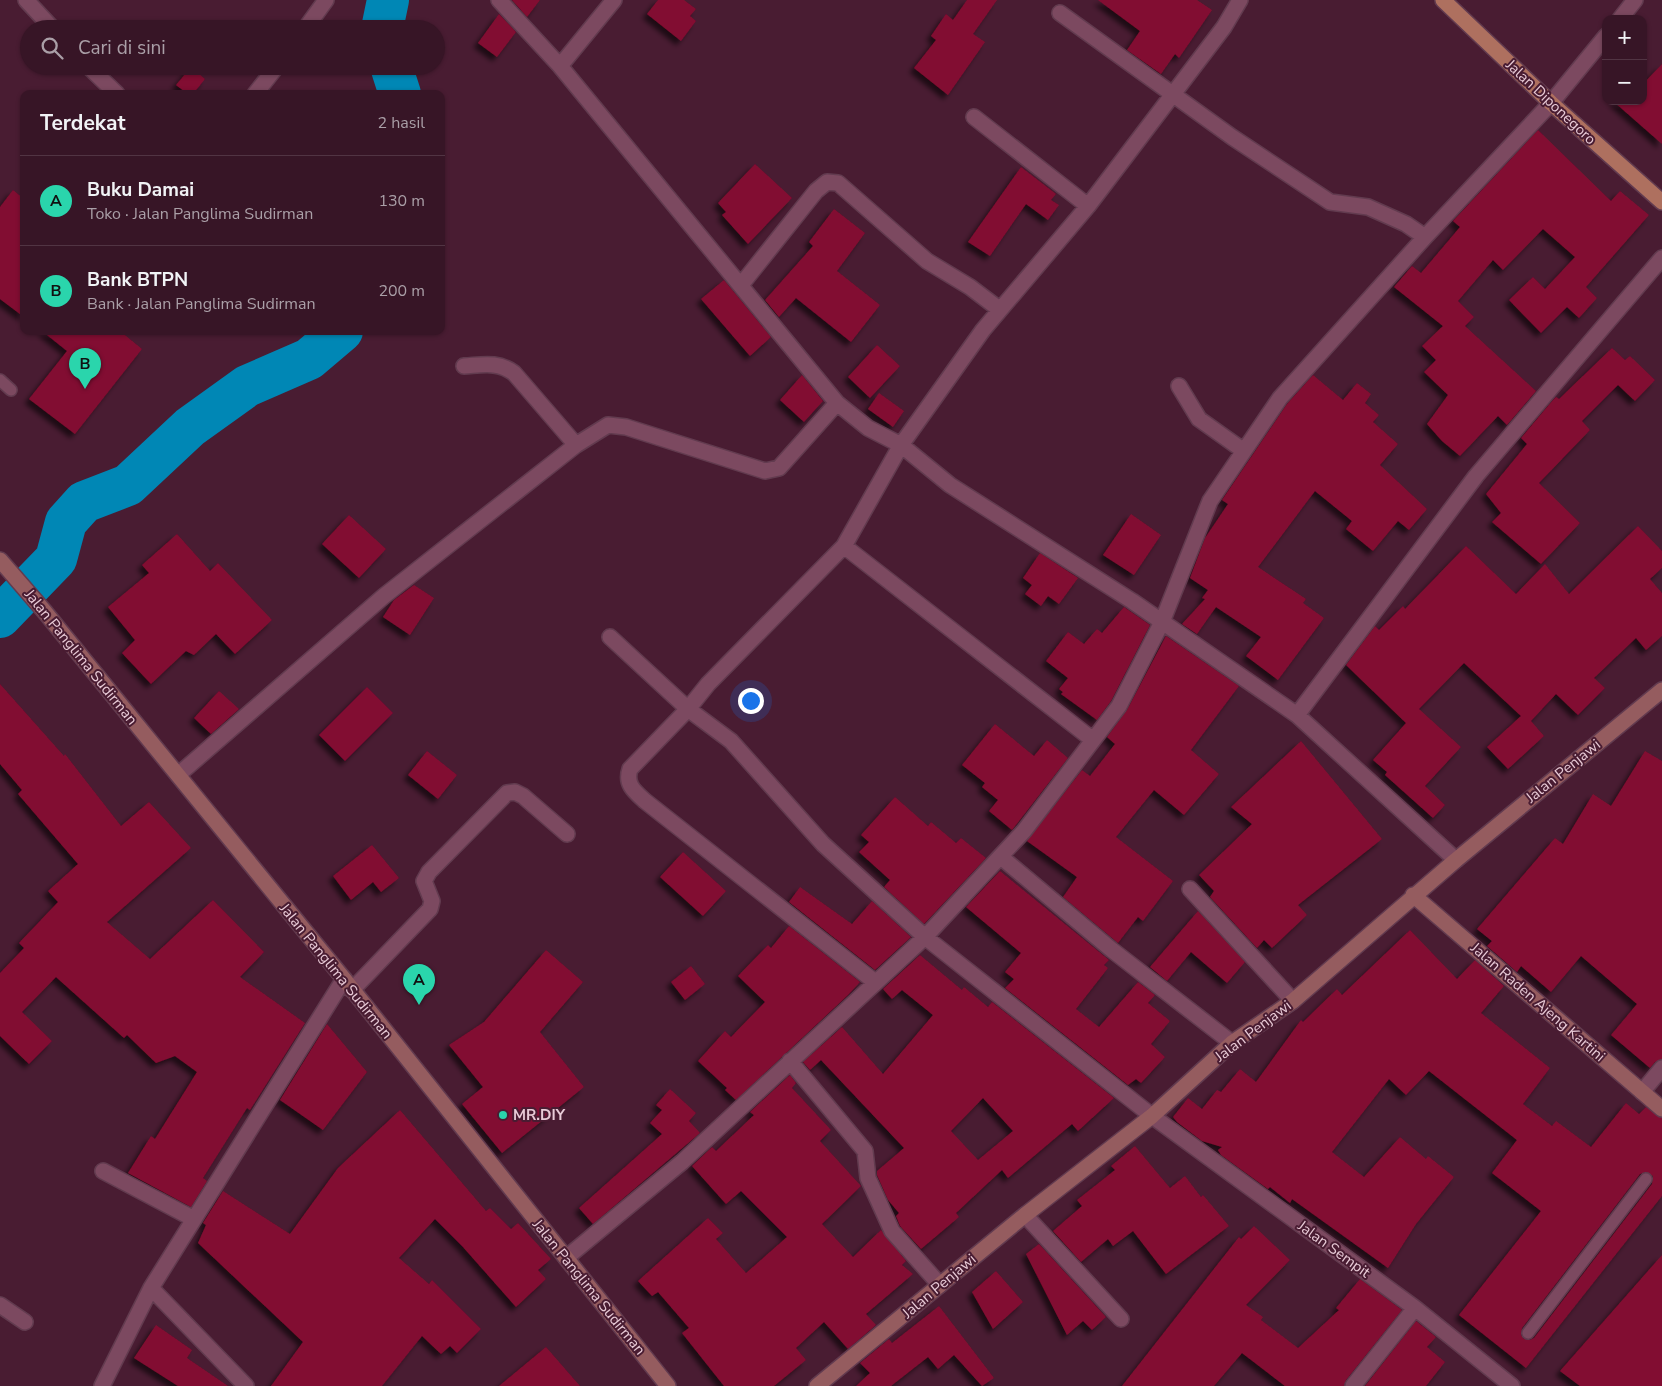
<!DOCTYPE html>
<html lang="id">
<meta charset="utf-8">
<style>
body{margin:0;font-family:"Nunito Sans",sans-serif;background:#3e1e2e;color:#f1f3f6}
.controls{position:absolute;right:15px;top:15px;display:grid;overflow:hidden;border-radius:10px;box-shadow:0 1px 4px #0004}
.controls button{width:45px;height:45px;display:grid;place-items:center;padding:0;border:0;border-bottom:1px solid #513443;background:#371526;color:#f1f3f6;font:25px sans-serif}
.you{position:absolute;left:750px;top:700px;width:18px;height:18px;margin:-12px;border:4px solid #fff;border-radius:50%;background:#1a73e8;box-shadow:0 0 0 8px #1a73e833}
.badge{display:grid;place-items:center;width:32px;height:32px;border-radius:50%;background:#2ad5ac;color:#111;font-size:16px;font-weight:700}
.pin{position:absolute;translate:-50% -41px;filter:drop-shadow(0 1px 2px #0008)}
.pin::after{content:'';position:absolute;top:26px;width:18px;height:15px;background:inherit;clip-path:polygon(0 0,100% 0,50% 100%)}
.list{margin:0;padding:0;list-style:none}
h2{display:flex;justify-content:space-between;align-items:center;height:65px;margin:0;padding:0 20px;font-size:21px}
h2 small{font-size:16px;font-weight:400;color:#aa9fa7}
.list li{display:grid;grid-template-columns:32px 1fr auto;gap:15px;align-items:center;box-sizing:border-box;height:90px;padding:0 20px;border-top:1px solid #513443}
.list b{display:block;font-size:19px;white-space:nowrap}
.list p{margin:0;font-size:16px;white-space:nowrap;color:#aa9fa7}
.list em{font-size:16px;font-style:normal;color:#aa9fa7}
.icon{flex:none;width:28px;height:28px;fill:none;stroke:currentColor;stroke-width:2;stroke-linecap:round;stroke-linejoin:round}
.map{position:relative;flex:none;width:1662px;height:1386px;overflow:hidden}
.search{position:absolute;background:#371526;box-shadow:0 1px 4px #0004;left:20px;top:20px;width:425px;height:55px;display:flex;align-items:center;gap:12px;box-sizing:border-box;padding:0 18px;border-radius:28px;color:#aa9fa7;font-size:19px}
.panel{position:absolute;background:#371526;box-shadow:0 1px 4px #0004;left:20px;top:90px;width:425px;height:245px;border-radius:10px}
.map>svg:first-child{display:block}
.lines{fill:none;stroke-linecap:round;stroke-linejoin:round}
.river{stroke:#0087b5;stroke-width:42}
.building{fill:#820b30;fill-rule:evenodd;filter:url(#shadow)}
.lane-casing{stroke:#623b4f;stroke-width:14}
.street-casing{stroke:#623b4f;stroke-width:18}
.secondary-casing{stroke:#623b4f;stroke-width:18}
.primary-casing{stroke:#623b4f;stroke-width:18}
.lane{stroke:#7c4960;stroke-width:11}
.street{stroke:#7c4960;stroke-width:15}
.secondary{stroke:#955c5f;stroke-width:15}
.primary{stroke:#ae705f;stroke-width:15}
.poi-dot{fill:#2ad5ac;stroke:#491c32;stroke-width:2}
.labels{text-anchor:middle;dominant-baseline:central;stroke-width:4;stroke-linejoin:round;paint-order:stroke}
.street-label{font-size:15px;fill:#e9cbd7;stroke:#491c32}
.poi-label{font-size:15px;font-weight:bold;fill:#e9cbd7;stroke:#491c32;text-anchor:start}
</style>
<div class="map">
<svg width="1662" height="1386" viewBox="0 0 1662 1386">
<defs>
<filter id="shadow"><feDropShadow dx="-4.5" dy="4.5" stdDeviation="2.5" flood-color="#0009"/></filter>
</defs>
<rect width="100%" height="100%" fill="#491c32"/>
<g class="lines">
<!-- river -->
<path class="river" d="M 382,29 L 388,0
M 391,66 L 400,94
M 0,617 L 56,559 L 66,522 L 84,502 L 128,485 L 190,427 L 247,386 L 309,359 L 342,331"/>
</g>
<!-- building -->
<path class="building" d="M 512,0 L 540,0 L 527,17 Z
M 658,0 L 684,0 L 696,9 L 690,16 L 696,21 L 681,41 L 647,14 Z
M 967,0 L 997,0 L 973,34 L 985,42 L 948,95 L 914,68 L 936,40 L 931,36 L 946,14 L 953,20 Z
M 1098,0 L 1197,0 L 1212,10 L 1179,58 L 1175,54 L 1161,74 L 1127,50 L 1140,31 Z
M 499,14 L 516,32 L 497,57 L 478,43 Z
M 1662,64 L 1662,144 L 1613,101 L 1643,101 L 1643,84 Z
M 191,67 L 205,79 L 193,94 L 188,94 L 176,85 Z
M 1538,130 L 1611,201 L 1620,191 L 1649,215 L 1586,287 L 1597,298 L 1579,318 L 1567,307 L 1541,333 L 1509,300 L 1533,277 L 1545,289 L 1575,257 L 1543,229 L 1503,270 L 1493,260 L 1458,301 L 1474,317 L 1465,326 L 1536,391 L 1507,425 L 1498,416 L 1460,456 L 1442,441 L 1427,424 L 1448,395 L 1424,372 L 1436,360 L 1422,346 L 1443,326 L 1394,287 L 1412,266 L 1421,273 L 1460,227 L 1453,221 Z
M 755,164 L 792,198 L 748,244 L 722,215 L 726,212 L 718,203 Z
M 1021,167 L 1056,194 L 1051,200 L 1059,205 L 1048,220 L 1026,204 L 990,256 L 968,242 Z
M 13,190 L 24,199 L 24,317 L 0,299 L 0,207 Z
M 834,209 L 865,233 L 837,271 L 880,305 L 851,342 L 796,298 L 779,317 L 765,300 L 813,246 L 809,242 Z
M 724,280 L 771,337 L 750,356 L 701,299 Z
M 42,331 L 120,331 L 142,349 L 75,434 L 29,399 L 67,351 Z
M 877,345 L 900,366 L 870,398 L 848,377 Z
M 1612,348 L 1625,360 L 1630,356 L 1655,380 L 1635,401 L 1618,385 L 1582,421 L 1590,430 L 1539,483 L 1580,523 L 1541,564 L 1492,522 L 1501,513 L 1486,494 L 1527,444 L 1521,438 L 1553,400 L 1556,397 L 1559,399 Z
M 802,375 L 823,401 L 804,422 L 780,400 Z
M 1313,375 L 1343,400 L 1357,383 L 1371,394 L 1365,403 L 1379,415 L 1373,422 L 1398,444 L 1380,465 L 1427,509 L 1409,530 L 1398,521 L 1373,551 L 1346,529 L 1352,521 L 1315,491 L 1258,567 L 1306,599 L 1303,603 L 1324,618 L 1278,680 L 1246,656 L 1261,637 L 1216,607 L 1197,634 L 1182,624 L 1205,599 L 1202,598 L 1208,590 L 1190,578 L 1205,538 L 1228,504 L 1222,500 L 1287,404 Z
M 879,393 L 904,411 L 893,427 L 868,409 Z
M 1131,514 L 1161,535 L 1134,575 L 1103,555 Z
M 349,515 L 386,549 L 359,578 L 322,544 Z
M 1638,526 L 1662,551 L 1662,568 L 1650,579 L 1662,593 L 1662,636 L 1646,650 L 1636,638 L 1594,678 L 1605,688 L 1578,715 L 1556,694 L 1531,721 L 1544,736 L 1508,769 L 1487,747 L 1521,716 L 1464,663 L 1419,709 L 1461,747 L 1425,786 L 1445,805 L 1433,818 L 1385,775 L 1387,772 L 1373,760 L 1406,723 L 1346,665 L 1375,626 L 1379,630 L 1403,606 L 1405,609 L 1466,546 L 1516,594 L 1545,564 L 1569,594 Z
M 177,534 L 210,571 L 218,563 L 272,620 L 235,654 L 216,634 L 194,655 L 186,651 L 151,684 L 122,653 L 135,640 L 108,607 L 149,573 L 142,565 Z
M 1040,553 L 1078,578 L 1059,604 L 1048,596 L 1041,606 L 1025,594 L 1032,585 L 1023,578 Z
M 414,585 L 434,598 L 410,635 L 383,617 L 394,600 Z
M 1124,607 L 1150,625 L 1111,701 L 1097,720 L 1061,694 L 1063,692 L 1059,689 L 1068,678 L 1046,661 L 1068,632 L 1084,644 L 1097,629 L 1102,633 Z
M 1166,636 L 1239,686 L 1191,750 L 1219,774 L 1184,815 L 1154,790 L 1116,837 L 1173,881 L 1143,921 L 1138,917 L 1118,943 L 1063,897 L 1077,877 L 1027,841 L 1082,770 L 1090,776 L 1115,744 L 1107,737 L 1127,710 Z
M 0,684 L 64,756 L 65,754 L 121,826 L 149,802 L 191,848 L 107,922 L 150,959 L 213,900 L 264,952 L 240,977 L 305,1023 L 250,1110 L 247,1108 L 203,1178 L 207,1181 L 191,1207 L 128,1173 L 151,1136 L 155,1139 L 197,1072 L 175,1056 L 156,1063 L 127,1035 L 124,1038 L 56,977 L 22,1012 L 52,1041 L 29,1064 L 0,1036 L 0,973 L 24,948 L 19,943 L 58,902 L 48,891 L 78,864 L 18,794 L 22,790 L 0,764 Z
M 367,687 L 393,713 L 345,761 L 319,735 Z
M 219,691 L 239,709 L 211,734 L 194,718 Z
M 995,724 L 1034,756 L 1047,740 L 1068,758 L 1012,830 L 989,811 L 998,800 L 982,787 L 985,783 L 962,765 Z
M 1301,741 L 1382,839 L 1298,905 L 1307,915 L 1272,948 L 1264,940 L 1257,948 L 1210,897 L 1214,891 L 1199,875 L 1252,824 L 1231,807 Z
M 427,751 L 457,775 L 438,799 L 408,775 Z
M 1645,751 L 1662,761 L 1662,1059 L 1655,1062 L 1650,1068 L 1611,1035 L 1637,1004 L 1581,956 L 1551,992 L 1521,966 L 1517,972 L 1487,946 L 1492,941 L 1477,929 L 1555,838 L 1563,844 L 1593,794 L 1611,806 Z
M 895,797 L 928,826 L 931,822 L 956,843 L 961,838 L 986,858 L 924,924 L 884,887 L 890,880 L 859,852 L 869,842 L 861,835 Z
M 372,845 L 399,878 L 381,892 L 373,882 L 351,900 L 333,876 Z
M 683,852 L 726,891 L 703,916 L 660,877 Z
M 1000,871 L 1109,960 L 1104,965 L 1108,968 L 1076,1009 L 1099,1027 L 1138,982 L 1155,995 L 1148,1003 L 1170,1021 L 1151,1044 L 1165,1057 L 1141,1083 L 1136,1079 L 1128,1085 L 1005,988 L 1014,979 L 1005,972 L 1021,953 L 966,907 Z
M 800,887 L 852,924 L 872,901 L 911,937 L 875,970 L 789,902 Z
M 1198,911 L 1245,962 L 1227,983 L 1191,952 L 1167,981 L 1150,967 Z
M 789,926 L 860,982 L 848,995 L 736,1100 L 725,1090 L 727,1088 L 698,1061 L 725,1031 L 731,1037 L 765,1002 L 738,976 L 768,945 L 771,948 Z
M 1410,930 L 1457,979 L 1475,960 L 1504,986 L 1481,1013 L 1550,1068 L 1523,1104 L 1552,1126 L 1556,1121 L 1591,1147 L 1626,1103 L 1639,1114 L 1646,1107 L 1662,1118 L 1662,1196 L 1526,1368 L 1459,1315 L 1541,1211 L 1492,1173 L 1517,1140 L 1429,1071 L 1406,1095 L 1389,1079 L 1332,1152 L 1364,1177 L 1400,1137 L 1426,1159 L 1428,1156 L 1454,1177 L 1416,1224 L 1388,1268 L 1292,1199 L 1290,1203 L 1270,1187 L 1268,1189 L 1221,1155 L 1218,1150 L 1222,1147 L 1202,1141 L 1177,1122 L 1173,1117 L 1188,1098 L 1202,1109 L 1217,1090 L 1221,1092 L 1240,1069 L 1256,1082 L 1301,1020 L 1303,1022 L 1337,989 L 1342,995 ZM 1646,1172 L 1653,1176 L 1652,1184 L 1534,1338 L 1530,1340 L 1524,1339 L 1521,1335 L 1522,1328 L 1640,1174 Z
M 546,950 L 583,982 L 540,1032 L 584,1087 L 502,1153 L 462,1104 L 483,1087 L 449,1045 L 484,1022 Z
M 920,955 L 962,990 L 964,987 L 988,1007 L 992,1002 L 1114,1098 L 1078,1131 L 1072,1124 L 1008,1178 L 1002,1170 L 956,1213 L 959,1217 L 921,1249 L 900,1226 L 896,1216 L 899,1213 L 888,1200 L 877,1175 L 877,1171 L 904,1148 L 821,1060 L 810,1070 L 803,1062 L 842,1027 L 883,1074 L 933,1015 L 902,990 L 892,999 L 883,989 ZM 983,1098 L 1013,1131 L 978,1160 L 951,1131 Z
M 691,966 L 705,984 L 685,1000 L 671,982 Z
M 327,1024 L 367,1072 L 323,1130 L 280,1100 Z
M 790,1075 L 796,1083 L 792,1088 L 831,1130 L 820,1141 L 861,1186 L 822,1224 L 853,1257 L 881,1230 L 906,1261 L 902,1265 L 913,1274 L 866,1314 L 876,1325 L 848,1349 L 824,1322 L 796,1348 L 806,1360 L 774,1386 L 724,1386 L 682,1333 L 689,1328 L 658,1292 L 652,1296 L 638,1281 L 708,1218 L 723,1233 L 716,1239 L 746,1273 L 787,1237 L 741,1191 L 726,1204 L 692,1166 L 712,1147 L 716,1151 L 754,1115 L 750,1112 Z
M 670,1089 L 696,1113 L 689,1121 L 700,1133 L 593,1224 L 579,1208 L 662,1134 L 650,1123 L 662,1110 L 656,1105 Z
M 400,1110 L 486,1211 L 490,1208 L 511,1229 L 518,1223 L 551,1259 L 538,1270 L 546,1279 L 516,1307 L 463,1247 L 435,1219 L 399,1258 L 429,1284 L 432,1280 L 481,1329 L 457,1353 L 450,1346 L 441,1354 L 422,1336 L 382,1386 L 271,1386 L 303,1342 L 198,1243 L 206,1225 L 203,1223 L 223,1191 L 290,1234 L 338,1168 Z
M 1135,1146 L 1170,1188 L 1185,1176 L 1201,1197 L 1203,1195 L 1229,1226 L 1166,1274 L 1133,1231 L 1113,1246 L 1108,1239 L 1081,1262 L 1053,1231 L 1082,1206 L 1077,1200 L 1115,1170 L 1111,1166 Z
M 1254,1226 L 1290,1260 L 1246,1305 L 1263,1317 L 1261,1320 L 1298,1348 L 1339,1310 L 1336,1308 L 1360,1279 L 1402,1310 L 1346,1380 L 1344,1386 L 1285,1386 L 1242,1353 L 1214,1386 L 1122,1386 L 1239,1237 L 1241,1239 Z
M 1039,1244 L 1106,1317 L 1092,1330 L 1083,1321 L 1067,1335 L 1026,1254 Z
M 1662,1255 L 1662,1386 L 1580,1386 L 1560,1371 Z
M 996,1271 L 1023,1302 L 993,1329 L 972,1292 Z
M 939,1306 L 994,1378 L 982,1386 L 954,1355 L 938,1369 L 928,1357 L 891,1386 L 856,1386 L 870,1373 L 860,1363 L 889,1339 L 892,1343 Z
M 1416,1321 L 1436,1337 L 1427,1347 L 1445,1362 L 1426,1386 L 1365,1386 Z
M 156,1325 L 192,1350 L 187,1358 L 228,1386 L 178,1386 L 134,1358 Z
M 546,1347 L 580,1386 L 499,1386 Z"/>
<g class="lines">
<defs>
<path id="lane" d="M 0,380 L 11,390
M 1528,1333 L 1646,1179"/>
<path id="street" d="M 26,0 L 53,29
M 499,0 L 560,66 L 837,403 L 868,428 L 901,445 L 950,485 L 1132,601 L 1297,715 L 1456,860
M 1240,0 L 1224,27 L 1088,206 L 983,330 L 901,445 L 844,546 L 708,684 L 688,709 L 731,741 L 823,844 L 925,937 L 1152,1116 L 1415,1308 L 1512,1386
M 1060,13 L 1232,137 L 1330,202 L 1368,207 L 1406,224 L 1425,237
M 1620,19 L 1635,0
M 305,29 L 326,0
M 88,66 L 117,94
M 560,66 L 614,0
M 255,94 L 277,66
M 974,117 L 1088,206
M 741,285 L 816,191 L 827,182 L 838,183 L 927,261 L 970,287 L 999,309
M 464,366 C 482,365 498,361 514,373 L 576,445
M 1179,386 L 1199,419 L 1244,451
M 844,546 L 1093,740
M 610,637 L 688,709 L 630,769 C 625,784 634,791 645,801 L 875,982
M 1297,715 L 1476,476 L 1662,258
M 178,775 L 384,596 L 576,445 L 608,425 L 626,427 L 765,471 L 779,468 L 837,403
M 1001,857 L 1112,950 L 1232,1043
M 1190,889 L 1293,1001
M 352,990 L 430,909 L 432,901 L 424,881 L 429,872 L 507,793 L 515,792 L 523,796 L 567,834
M 790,1061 L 865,1151 L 868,1178 L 892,1231 L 940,1285
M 1642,1092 L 1662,1068
M 103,1171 L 194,1219
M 1025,1215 L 1121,1319
M 566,1258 L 682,1162 L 925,937 L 1024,831 L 1119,706 L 1162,622 L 1210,501 L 1280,398 L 1425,237 L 1551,103 L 1606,36
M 151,1288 L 246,1386
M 0,1305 L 25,1322
M 102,1386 L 151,1288 L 344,979
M 1353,1386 L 1415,1308"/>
<path id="secondary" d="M 0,560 L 45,612 L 344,979 L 668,1386
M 1413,895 L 1662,1109
M 817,1386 L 1025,1215 L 1152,1116 L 1232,1043 L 1293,1001 L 1456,860 L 1662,690"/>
<path id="primary" d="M 1443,0 L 1551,103 L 1662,202"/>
</defs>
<!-- lane casing -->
<use href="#lane" class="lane-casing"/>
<!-- street casing -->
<use href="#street" class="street-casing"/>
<!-- secondary casing -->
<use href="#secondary" class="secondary-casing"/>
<!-- primary casing -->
<use href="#primary" class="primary-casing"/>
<!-- lane -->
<use href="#lane" class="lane"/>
<!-- street -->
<use href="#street" class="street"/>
<!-- secondary -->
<use href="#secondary" class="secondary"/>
<!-- primary -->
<use href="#primary" class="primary"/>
</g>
<!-- markers -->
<circle class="poi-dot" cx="503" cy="1115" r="5"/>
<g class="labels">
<!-- street labels -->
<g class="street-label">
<text transform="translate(1551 102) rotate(43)">Jalan Diponegoro</text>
<text transform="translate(81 657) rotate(51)">Jalan Panglima Sudirman</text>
<text transform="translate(1563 771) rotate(-39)">Jalan Penjawi</text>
<text transform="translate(336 971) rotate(51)">Jalan Panglima Sudirman</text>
<text transform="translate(1538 1002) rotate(41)">Jalan Raden Ajeng Kartini</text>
<text transform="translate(1253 1031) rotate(-37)">Jalan Penjawi</text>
<text transform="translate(1334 1249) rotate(36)">Jalan Sempit</text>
<text transform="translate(939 1286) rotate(-40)">Jalan Penjawi</text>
<text transform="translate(589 1287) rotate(51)">Jalan Panglima Sudirman</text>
</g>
<!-- poi labels -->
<g class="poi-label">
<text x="513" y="1115">MR.DIY</text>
</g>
</g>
</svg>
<div class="controls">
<button>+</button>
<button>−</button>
</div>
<div class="you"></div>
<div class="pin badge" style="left:419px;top:1005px">A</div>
<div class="pin badge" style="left:85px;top:389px">B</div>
<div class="search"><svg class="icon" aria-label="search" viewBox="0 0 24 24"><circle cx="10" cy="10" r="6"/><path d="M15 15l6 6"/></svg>Cari di sini</div>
<section class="panel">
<h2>Terdekat<small>2 hasil</small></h2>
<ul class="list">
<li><span class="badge">A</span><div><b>Buku Damai</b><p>Toko · Jalan Panglima Sudirman</p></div><em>130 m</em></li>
<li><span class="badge">B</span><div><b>Bank BTPN</b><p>Bank · Jalan Panglima Sudirman</p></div><em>200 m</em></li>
</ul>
</section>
</div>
